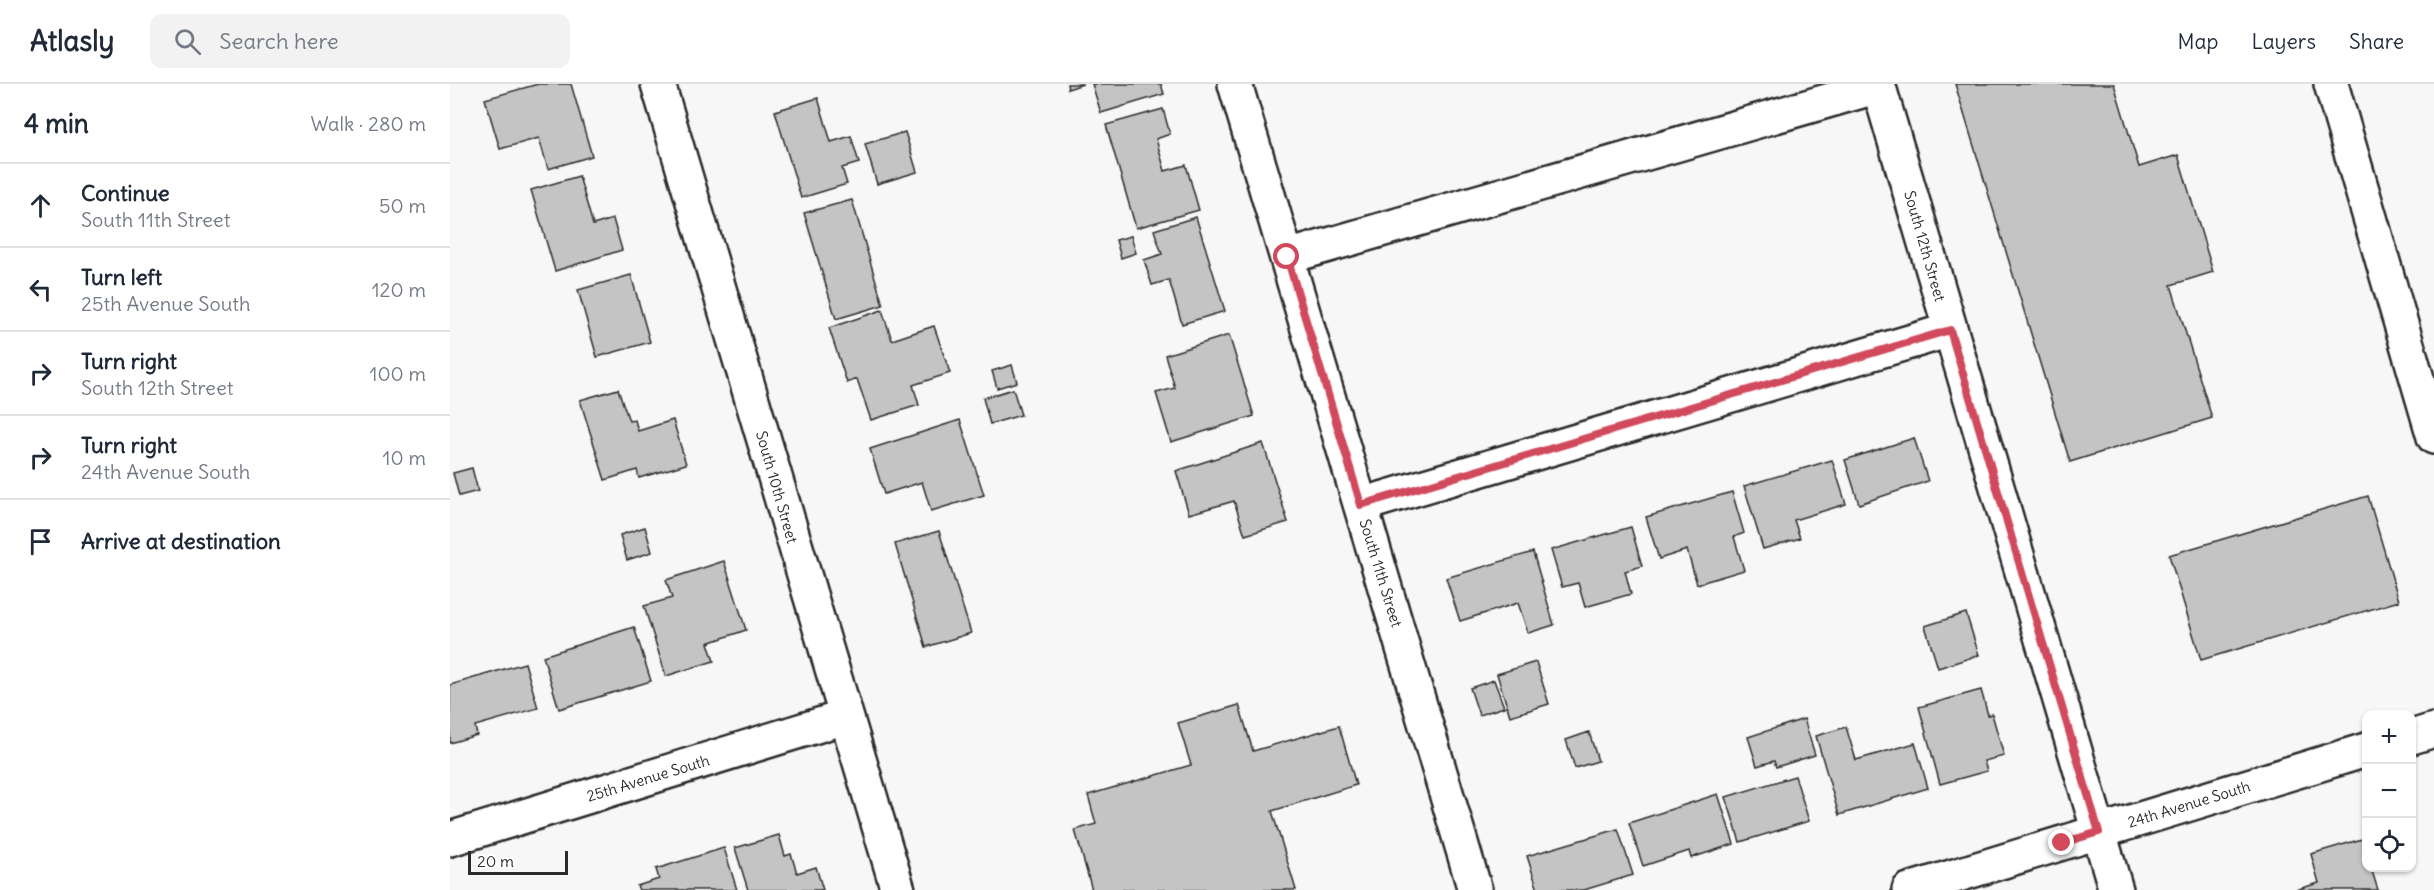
<!DOCTYPE html>
<meta charset="utf-8">
<style>
body{margin:0;font-family:Delius,sans-serif;background:#f2f2f3;color:#1f2937}
.controls{position:absolute;right:18px;bottom:18px;display:grid;overflow:hidden;border-radius:12px;box-shadow:0 2px 4px #0004}
.controls button{width:54px;height:54px;display:grid;place-items:center;padding:0;border:0;border-bottom:2px solid #e0e1e3;background:#fff;color:#1f2937;font:30px sans-serif}
.scale{position:absolute;left:18px;bottom:15px;width:100px;box-sizing:border-box;padding-left:6px;border:3px solid #2b2b2b;border-top:0;font-size:16px;line-height:21px;white-space:nowrap;color:#2b2b2b;-webkit-text-stroke:4px #fff;paint-order:stroke}
.stop{position:absolute;width:18px;height:18px;margin:-14px;border:4px solid #d1495b;border-radius:50%;background:#fff}
.stop.end{background:#d1495b;border-color:#fff;box-shadow:0 2px 6px #0008}
.list{margin:0;padding:0;list-style:none}
h2{display:flex;justify-content:space-between;align-items:center;height:78px;margin:0;padding:0 24px;font-size:26px}
h2 small{font-size:20px;font-weight:400;color:#747a83}
.list li{display:grid;grid-template-columns:39px 1fr auto;gap:18px;align-items:center;box-sizing:border-box;height:84px;padding:0 24px;border-top:2px solid #e0e1e3}
.list b{display:block;font-size:22px;white-space:nowrap}
.list p{margin:0;font-size:20px;white-space:nowrap;color:#747a83}
.list em{font-size:20px;font-style:normal;color:#747a83}
.icon{flex:none;width:33px;height:33px;fill:none;stroke:currentColor;stroke-width:2;stroke-linecap:round;stroke-linejoin:round}
.map{position:relative;flex:none;width:1984px;height:806px;overflow:hidden}
header{display:flex;align-items:center;gap:36px;box-sizing:border-box;height:84px;padding:0 30px;background:#fff;border-bottom:2px solid #e0e1e3}
header strong{font-size:28px}
nav{display:flex;gap:33px;margin-inline-start:auto;font-size:21px}
.search{width:420px;height:54px;background:#f2f2f3;display:flex;align-items:center;gap:15px;box-sizing:border-box;padding:0 21px;border-radius:12px;color:#747a83;font-size:22px}
main{display:flex}
aside{flex:1;background:#fff}
.map>svg:first-child{display:block}
.building{fill:#c4c4c4;stroke:#2b2b2b;stroke-width:1.5}
.lines{fill:none;stroke-linecap:round;stroke-linejoin:round}
.minor-casing{stroke:#2b2b2b;stroke-width:38}
.minor{stroke:#fff;stroke-width:33}
.route{stroke:#d1495b;stroke-width:8}
.labels{text-anchor:middle;dominant-baseline:central;stroke-width:4.5;stroke-linejoin:round;paint-order:stroke}
.street-label{font-size:15px;fill:#2b2b2b;stroke:#fff}
</style>
<header>
<strong>Atlasly</strong>
<div class="search"><svg class="icon" aria-label="search" viewBox="0 0 24 24"><circle cx="10" cy="10" r="6"/><path d="M15 15l6 6"/></svg>Search here</div>
<nav><a>Map</a><a>Layers</a><a>Share</a></nav>
</header>
<main>
<aside>
<h2>4 min<small>Walk · 280 m</small></h2>
<ul class="list">
<li><svg class="icon" aria-label="ahead" viewBox="0 0 24 24"><path d="M12 20V5M6 11l6-6 6 6"/></svg><div><b>Continue</b><p>South 11th Street</p></div><em>50 m</em></li>
<li><svg class="icon" aria-label="left" viewBox="0 0 24 24"><path d="M17 20v-9H6M10 6l-5 5 5 5"/></svg><div><b>Turn left</b><p>25th Avenue South</p></div><em>120 m</em></li>
<li><svg class="icon" aria-label="right" viewBox="0 0 24 24"><path d="M7 20v-9h11M14 6l5 5-5 5"/></svg><div><b>Turn right</b><p>South 12th Street</p></div><em>100 m</em></li>
<li><svg class="icon" aria-label="right" viewBox="0 0 24 24"><path d="M7 20v-9h11M14 6l5 5-5 5"/></svg><div><b>Turn right</b><p>24th Avenue South</p></div><em>10 m</em></li>
<li><svg class="icon" aria-label="arrive" viewBox="0 0 24 24"><path d="M6 21V4h12l-3 4 3 4H6"/></svg><div><b>Arrive at destination</b></div></li>
</ul>
</aside>
<div class="map">
<svg width="1984" height="806" viewBox="0 0 1984 806">
<rect width="100%" height="100%" fill="#f7f7f7"/>
<filter id="ink" filterUnits="userSpaceOnUse"><feTurbulence type="fractalNoise" baseFrequency=".0167" numOctaves="2"/><feDisplacementMap in="SourceGraphic" scale="12" xChannelSelector="R" yChannelSelector="G"/><feConvolveMatrix kernelMatrix="1 2 1 2 8 2 1 2 1" color-interpolation-filters="sRGB"/></filter>
<g filter="url(#ink)">
<!-- building -->
<path class="building" d="M 88,0 L 121,0 L 142,72 L 98,85 L 89,54 L 50,65 L 35,15 Z
M 617,0 L 633,0 L 618,5 Z
M 642,0 L 711,0 L 714,10 L 651,29 Z
M 1505,0 L 1664,0 L 1689,83 L 1728,71 L 1763,188 L 1721,201 L 1762,334 L 1620,378 Z
M 368,14 L 381,58 L 401,52 L 409,79 L 392,84 L 397,100 L 351,114 L 325,27 Z
M 713,25 L 720,50 L 706,55 L 715,87 L 736,81 L 749,126 L 686,144 L 656,41 Z
M 455,48 L 467,88 L 427,100 L 415,60 Z
M 129,92 L 143,141 L 163,135 L 172,166 L 105,187 L 81,106 Z
M 402,116 L 433,221 L 386,235 L 354,129 Z
M 746,133 L 775,227 L 732,240 L 719,196 L 702,201 L 694,176 L 712,170 L 704,146 Z
M 681,152 L 686,169 L 671,174 L 666,156 Z
M 181,191 L 200,258 L 147,273 L 128,206 Z
M 432,226 L 442,256 L 484,242 L 500,289 L 463,301 L 469,321 L 421,336 L 407,295 L 397,299 L 379,244 Z
M 779,251 L 804,332 L 721,358 L 706,309 L 725,304 L 715,271 Z
M 562,281 L 567,298 L 547,304 L 542,287 Z
M 168,305 L 179,337 L 185,336 L 188,347 L 223,336 L 236,380 L 189,394 L 187,386 L 155,396 L 130,316 Z
M 563,305 L 571,331 L 540,340 L 533,314 Z
M 510,336 L 534,411 L 481,427 L 472,398 L 434,410 L 420,365 Z
M 1464,354 L 1478,397 L 1409,420 L 1395,376 Z
M 813,359 L 838,438 L 795,451 L 784,417 L 739,430 L 726,387 Z
M 1382,376 L 1396,420 L 1344,436 L 1350,454 L 1313,465 L 1294,402 Z
M 22,384 L 28,407 L 9,412 L 3,389 Z
M 1282,408 L 1294,449 L 1284,453 L 1294,486 L 1247,500 L 1237,466 L 1209,475 L 1196,433 Z
M 1918,412 L 1949,517 L 1751,576 L 1719,471 Z
M 195,443 L 202,468 L 177,476 L 170,451 Z
M 1181,443 L 1192,482 L 1175,487 L 1181,510 L 1135,523 L 1128,499 L 1112,503 L 1101,466 Z
M 489,447 L 521,549 L 476,563 L 445,460 Z
M 1083,468 L 1104,541 L 1078,549 L 1068,519 L 1010,537 L 996,494 Z
M 274,477 L 296,546 L 258,559 L 264,577 L 216,592 L 194,522 L 222,514 L 216,496 Z
M 1516,529 L 1529,571 L 1488,584 L 1475,542 Z
M 184,543 L 201,597 L 109,625 L 93,572 Z
M 1086,578 L 1099,620 L 1060,632 L 1047,590 Z
M 75,579 L 88,624 L 25,642 L 27,651 L 0,659 L 0,601 Z
M 1044,596 L 1054,623 L 1029,631 L 1020,604 Z
M 1531,606 L 1538,631 L 1542,630 L 1554,672 L 1534,677 L 1537,687 L 1490,700 L 1469,623 Z
M 789,621 L 803,667 L 889,642 L 906,701 L 822,727 L 846,806 L 642,806 L 625,746 L 646,740 L 638,711 L 741,681 L 728,639 Z
M 1354,635 L 1365,671 L 1326,683 L 1324,677 L 1307,682 L 1298,653 Z
M 1396,643 L 1406,676 L 1465,659 L 1478,704 L 1389,731 L 1366,652 Z
M 1139,648 L 1148,677 L 1125,684 L 1116,656 Z
M 1345,692 L 1359,737 L 1290,758 L 1276,713 Z
M 1268,710 L 1284,760 L 1241,774 L 1239,767 L 1193,782 L 1179,739 Z
M 1168,745 L 1183,791 L 1134,806 L 1088,806 L 1077,772 Z
M 329,751 L 335,772 L 341,770 L 347,789 L 366,783 L 373,806 L 298,806 L 285,764 Z
M 1912,755 L 1916,768 L 1916,784 L 1921,784 L 1928,806 L 1845,806 L 1869,799 L 1861,770 Z
M 274,764 L 287,806 L 189,806 L 187,802 L 209,795 L 206,785 Z"/>
<g class="lines">
<defs>
<path id="minor" d="M 208,0 L 448,806
M 785,0 L 1025,806
M 1428,0 L 1666,806
M 1881,0 L 1984,353
M 837,173 L 1429,2
M 911,421 L 1500,246
M 1962,653 L 1984,646
M 0,755 L 395,633
M 1459,806 L 1916,666"/>
</defs>
<!-- minor casing -->
<use href="#minor" class="minor-casing"/>
<!-- minor -->
<use href="#minor" class="minor"/>
</g>
</g>
<g class="lines" filter="url(#ink)">
<!-- route -->
<path class="route" d="M 837,173 L 911,421 L 1500,246 L 1649,748 L 1612,759"/>
</g>
<g class="labels">
<!-- street labels -->
<g class="street-label">
<text transform="translate(1475 162) rotate(74)">South 12th Street</text>
<text transform="translate(327 403) rotate(74)">South 10th Street</text>
<text transform="translate(931 489) rotate(73)">South 11th Street</text>
<text transform="translate(198 694) rotate(-17)">25th Avenue South</text>
<text transform="translate(1739 720) rotate(-17)">24th Avenue South</text>
</g>
</g>
</svg>
<div class="controls">
<button>+</button>
<button>−</button>
<button><svg class="icon" aria-label="locate" viewBox="0 0 24 24"><circle cx="12" cy="12" r="6"/><path d="M12 2v4M12 18v4M2 12h4M18 12h4"/></svg></button>
</div>
<div class="scale">20 m</div>
<div class="stop" style="left:837px;top:173px"></div>
<div class="stop end" style="left:1612px;top:759px"></div>
</div>
</main>
